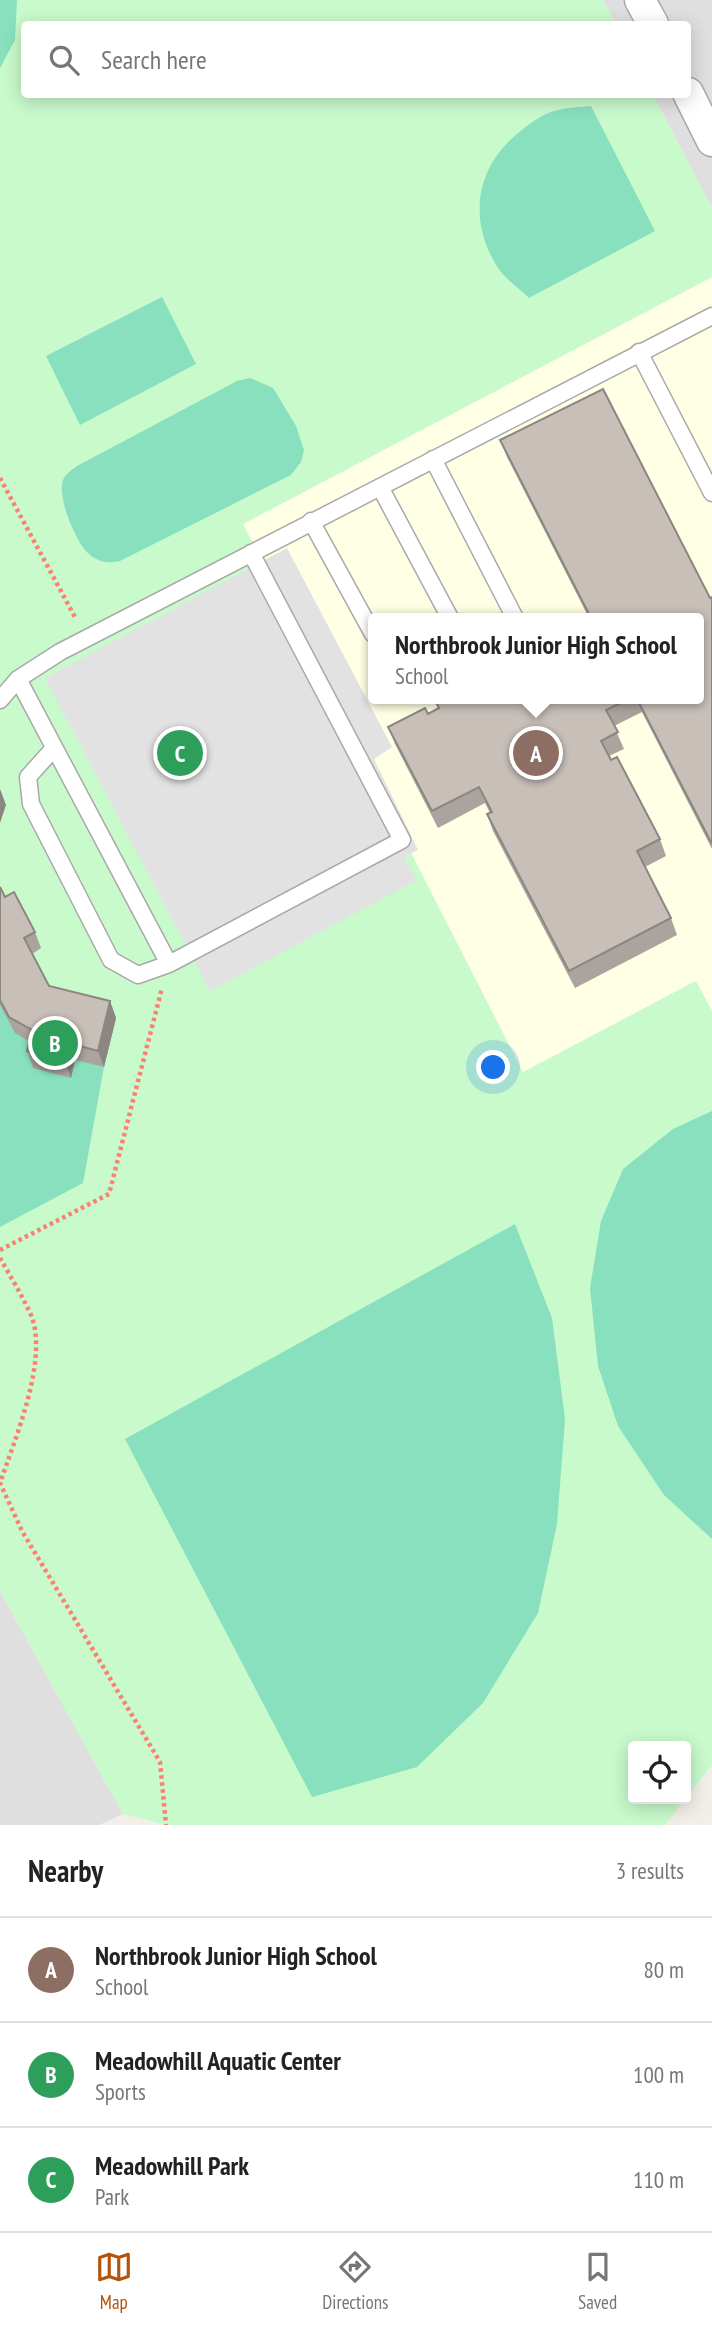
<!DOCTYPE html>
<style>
body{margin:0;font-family:"PT Sans Narrow",sans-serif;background:#f6f6f6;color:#222}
.controls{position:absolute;right:21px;bottom:21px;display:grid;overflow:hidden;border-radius:7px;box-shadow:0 4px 18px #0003}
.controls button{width:63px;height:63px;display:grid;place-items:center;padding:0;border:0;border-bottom:2px solid #e0e0e0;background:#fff;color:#222;font:35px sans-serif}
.you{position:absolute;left:494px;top:1068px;width:24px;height:24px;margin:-18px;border:5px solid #fff;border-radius:50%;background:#1a73e8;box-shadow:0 0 0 10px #1a73e833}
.badge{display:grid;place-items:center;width:46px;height:46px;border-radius:50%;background:#b45309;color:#fff;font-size:23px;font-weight:700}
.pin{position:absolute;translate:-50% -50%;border:4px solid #fff;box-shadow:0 2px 7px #0006}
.popup{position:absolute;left:368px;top:613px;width:336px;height:91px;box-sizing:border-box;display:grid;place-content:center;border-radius:7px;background:#fff;filter:drop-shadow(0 2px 5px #0005);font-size:23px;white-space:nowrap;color:#767676}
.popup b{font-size:26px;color:#222}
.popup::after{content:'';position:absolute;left:50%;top:100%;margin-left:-14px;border:14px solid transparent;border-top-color:#fff}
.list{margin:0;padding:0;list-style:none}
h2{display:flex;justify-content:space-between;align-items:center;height:91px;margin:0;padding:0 28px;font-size:30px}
h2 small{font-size:23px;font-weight:400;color:#767676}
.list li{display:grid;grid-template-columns:46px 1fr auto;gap:21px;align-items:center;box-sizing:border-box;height:105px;padding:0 28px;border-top:2px solid #e0e0e0}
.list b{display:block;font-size:26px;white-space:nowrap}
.list p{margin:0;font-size:23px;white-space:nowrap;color:#767676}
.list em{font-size:23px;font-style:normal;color:#767676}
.icon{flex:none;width:38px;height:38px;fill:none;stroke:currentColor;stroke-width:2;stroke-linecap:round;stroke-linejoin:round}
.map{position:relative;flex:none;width:712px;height:1825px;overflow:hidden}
.search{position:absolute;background:#fff;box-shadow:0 4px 18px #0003;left:21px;right:21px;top:21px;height:77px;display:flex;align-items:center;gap:18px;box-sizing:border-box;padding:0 24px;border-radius:7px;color:#767676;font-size:26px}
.sheet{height:406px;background:#fff}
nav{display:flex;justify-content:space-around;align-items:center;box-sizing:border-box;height:98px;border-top:2px solid #e0e0e0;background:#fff;font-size:19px;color:#767676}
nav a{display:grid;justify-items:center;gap:4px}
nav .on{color:#b45309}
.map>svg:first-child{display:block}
.residential{fill:#e0dfdf}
.education{fill:#ffffe5;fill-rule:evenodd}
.park{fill:#c8facc}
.pitch{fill:#88e0be}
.parking{fill:#e2e2e2}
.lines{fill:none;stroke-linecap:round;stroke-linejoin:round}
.service-casing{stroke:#a9a9a9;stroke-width:19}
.minor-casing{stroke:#a9a9a9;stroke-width:33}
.path{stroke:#fa8072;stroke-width:4.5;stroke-dasharray:3.5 3.5;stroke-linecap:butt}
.service{stroke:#fff;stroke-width:16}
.minor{stroke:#fff;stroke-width:30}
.wall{fill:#aba49e}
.shaded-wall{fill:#8b8681}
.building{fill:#c7bfb8;stroke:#8b8681;stroke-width:2}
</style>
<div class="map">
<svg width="712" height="1825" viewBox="0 0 712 1825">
<rect width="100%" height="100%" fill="#f2efe9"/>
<!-- residential -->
<path class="residential" d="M 603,0 L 712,0 L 712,208 L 653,95 L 688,94 L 688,24 L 616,24 Z
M 0,1591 L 123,1814 L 99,1825 L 0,1825 Z"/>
<!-- education -->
<path class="education" d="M 712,277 L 712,1011 L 695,981 L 523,1073 L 243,524 ZM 373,618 L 699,618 L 699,699 L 373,699 Z"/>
<!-- park -->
<path class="park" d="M 0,0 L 603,0 L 616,24 L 24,24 L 24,94 L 653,95 L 712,208 L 712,277 L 243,524 L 523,1072 L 696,981 L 712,1011 L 712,1765 L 686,1798 L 686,1746 L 633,1746 L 633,1799 L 685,1799 L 665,1825 L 166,1825 L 123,1814 L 0,1591 Z"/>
<!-- pitch -->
<path class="pitch" d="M 0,0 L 17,0 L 15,40 L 0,68 Z
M 591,106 L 655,231 L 529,298 C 519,288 505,279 498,268 C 468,221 475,169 517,134 C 529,124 543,113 558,110 C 569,107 580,107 591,106 Z
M 162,297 L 196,364 L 80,425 L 46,356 Z
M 250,378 L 273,388 L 296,426 L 304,450 L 301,462 L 291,475 L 120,561 C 109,564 98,562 89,554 C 76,543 55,494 64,478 C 67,473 73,469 77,466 L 237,381 Z
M 0,893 L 20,909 L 41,948 L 30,955 L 56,1003 L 116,1018 L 104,1067 L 83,1183 L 0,1227 Z
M 712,1111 L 712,1539 L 664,1495 L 618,1426 L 598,1366 L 590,1288 L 601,1221 L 623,1169 L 673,1129 Z
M 515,1224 L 552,1318 L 565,1419 L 557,1524 L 538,1613 L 483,1703 L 417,1767 L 312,1797 L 125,1439 Z"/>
<!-- parking -->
<path class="parking" d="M 287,548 L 392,747 L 374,759 L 418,850 L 404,857 L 417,880 L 210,991 L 45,678 Z"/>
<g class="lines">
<defs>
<path id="service" d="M 639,352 L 712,493
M 433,459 L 515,618
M 380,487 L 450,618
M 311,521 L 373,634
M 18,679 L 169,964 L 402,840 L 251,553
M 0,700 L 18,679 L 60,652 L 712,316
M 54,748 L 28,777 L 31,804 L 111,960 L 138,975 L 169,964"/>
<path id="minor" d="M 640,0 L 653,24
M 688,93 L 712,141"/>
</defs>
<!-- service casing -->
<use href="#service" class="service-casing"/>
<!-- minor casing -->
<use href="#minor" class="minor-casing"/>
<!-- path -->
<path class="path" d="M 0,478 L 76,619
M 0,1250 L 109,1194 L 162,988
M 0,1258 C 10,1276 22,1295 31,1315 C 49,1359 15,1439 0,1483 L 22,1531 L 160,1762 L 166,1825"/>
<!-- service -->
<use href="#service" class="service"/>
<!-- minor -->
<use href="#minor" class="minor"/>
</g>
<!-- wall -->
<path class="wall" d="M 500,440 L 710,598 L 712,597 L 712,849 L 642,712 L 614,726 L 624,749 L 609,756 L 660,839 L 666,856 L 645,867 L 671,918 L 677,935 L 575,988 L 493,831 L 487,814 L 490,813 L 485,803 L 438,828 L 395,744 L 388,727 L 428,714 L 438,708 L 435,700 L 438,699 L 699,699 L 699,618 L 589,618 L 507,457 Z
M 0,887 L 5,897 L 35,932 L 41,948 L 32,954 L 49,986 L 110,1001 L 116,1018 L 104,1067 L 75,1060 L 71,1078 L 33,1068 L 27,1051 L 29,1041 L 15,1033 L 0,1005 Z"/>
<!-- shaded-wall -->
<path class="shaded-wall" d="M 0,789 L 6,805 L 0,823 Z
M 110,1001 L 116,1018 L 104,1067 L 98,1051 Z
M 69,1043 L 75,1060 L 71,1078 L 65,1061 Z"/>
<!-- building -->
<path class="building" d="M 603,389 L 710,598 L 712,597 L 712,844 L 637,699 L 699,699 L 699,618 L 591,618 L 500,440 Z
M 438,699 L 629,699 L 606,710 L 618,732 L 601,741 L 611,760 L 617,757 L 660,839 L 637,851 L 671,918 L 569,971 L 487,814 L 492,812 L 479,787 L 432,811 L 388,727 L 425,708 L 428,714 L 439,708 L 435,700 Z
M 0,887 L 5,897 L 14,892 L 35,932 L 24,938 L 49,986 L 110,1001 L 98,1051 L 69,1043 L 65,1061 L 27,1051 L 32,1030 L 9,1017 L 0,1000 Z"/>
</svg>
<div class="controls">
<button><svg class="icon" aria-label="locate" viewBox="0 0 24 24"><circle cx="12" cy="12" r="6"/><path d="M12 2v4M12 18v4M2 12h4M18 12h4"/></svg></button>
</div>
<div class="you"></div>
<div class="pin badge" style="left:536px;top:753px;background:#8d6e63">A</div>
<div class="popup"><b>Northbrook Junior High School</b>School</div>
<div class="pin badge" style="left:55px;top:1043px;background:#2e9e5b">B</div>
<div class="pin badge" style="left:180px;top:753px;background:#2e9e5b">C</div>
<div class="search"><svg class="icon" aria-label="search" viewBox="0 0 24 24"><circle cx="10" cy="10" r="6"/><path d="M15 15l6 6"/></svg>Search here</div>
</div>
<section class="sheet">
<h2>Nearby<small>3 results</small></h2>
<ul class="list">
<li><span class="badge" style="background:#8d6e63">A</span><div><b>Northbrook Junior High School</b><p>School</p></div><em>80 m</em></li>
<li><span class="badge" style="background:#2e9e5b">B</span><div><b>Meadowhill Aquatic Center</b><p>Sports</p></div><em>100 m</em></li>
<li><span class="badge" style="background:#2e9e5b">C</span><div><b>Meadowhill Park</b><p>Park</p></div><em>110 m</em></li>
</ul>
</section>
<nav>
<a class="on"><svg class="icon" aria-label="map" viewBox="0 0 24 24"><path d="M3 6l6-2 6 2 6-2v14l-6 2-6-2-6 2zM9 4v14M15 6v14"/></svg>Map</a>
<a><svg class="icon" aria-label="directions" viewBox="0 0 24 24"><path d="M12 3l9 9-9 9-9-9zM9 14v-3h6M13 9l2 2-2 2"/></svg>Directions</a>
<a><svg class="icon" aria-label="saved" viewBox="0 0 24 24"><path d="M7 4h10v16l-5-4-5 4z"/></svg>Saved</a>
</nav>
